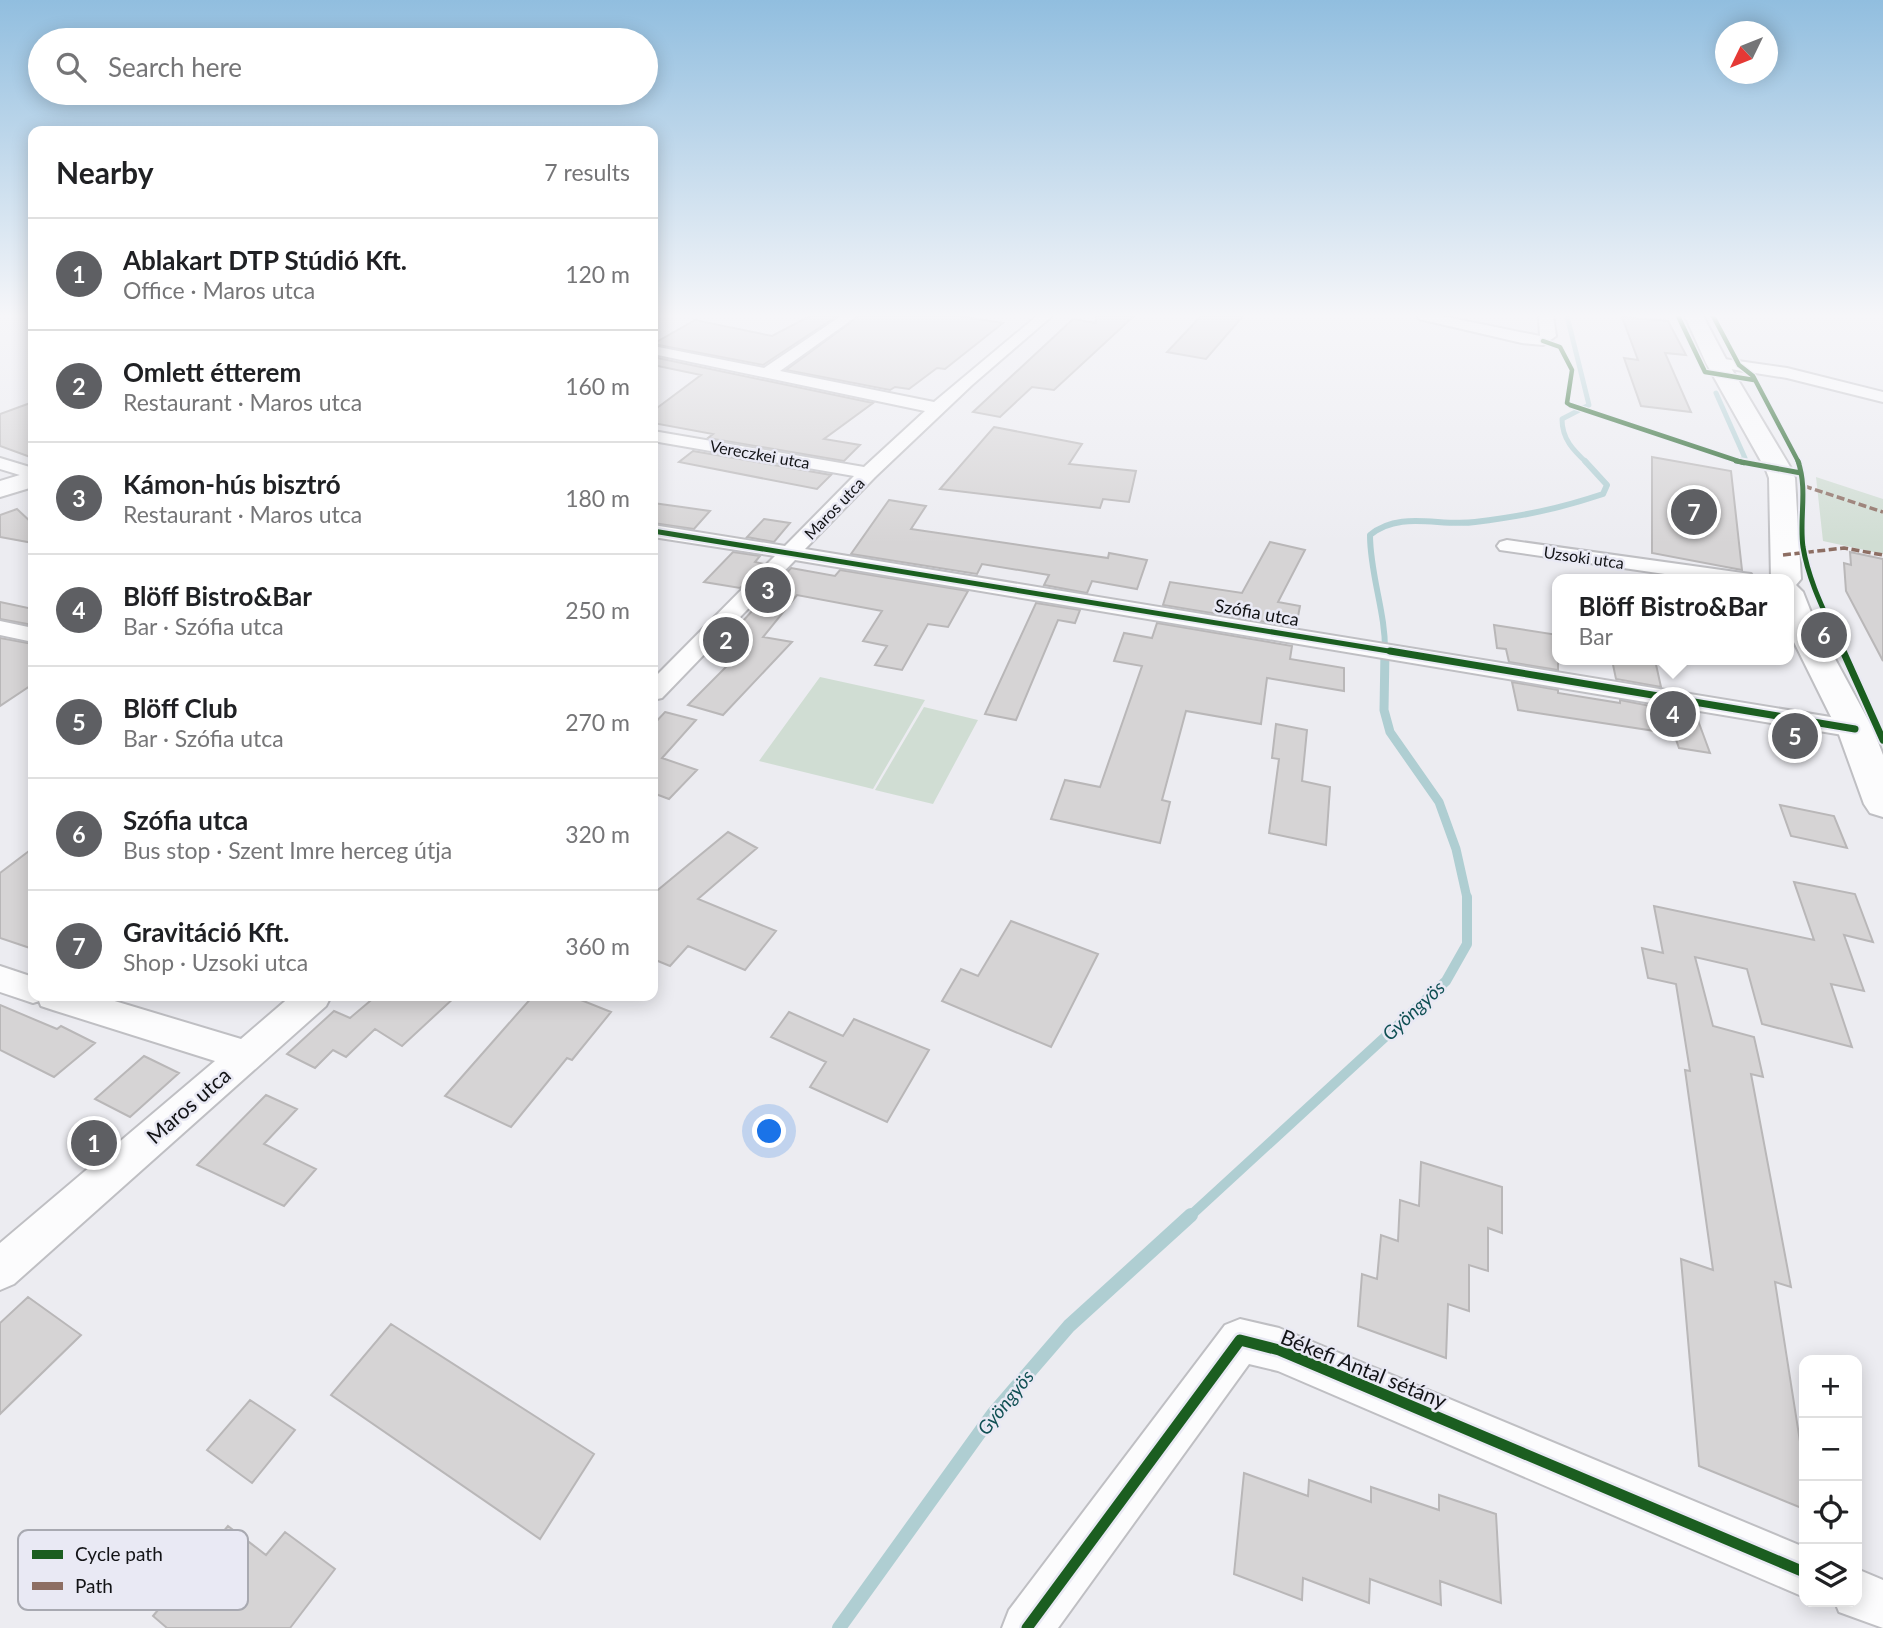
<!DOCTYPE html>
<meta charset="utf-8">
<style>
body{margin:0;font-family:Lato,sans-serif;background:#f2f2f2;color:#202124}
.controls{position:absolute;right:21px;bottom:21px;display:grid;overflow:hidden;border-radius:14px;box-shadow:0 4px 18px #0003}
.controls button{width:63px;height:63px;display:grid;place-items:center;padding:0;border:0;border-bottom:2px solid #e0e0e0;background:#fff;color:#202124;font:35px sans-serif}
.compass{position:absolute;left:1715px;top:21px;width:63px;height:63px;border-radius:50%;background:#fff;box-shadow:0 4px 18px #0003;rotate:227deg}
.you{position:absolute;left:770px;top:1132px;width:24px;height:24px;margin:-18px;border:5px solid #fff;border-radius:50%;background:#1a73e8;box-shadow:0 0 0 10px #1a73e833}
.badge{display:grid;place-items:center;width:46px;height:46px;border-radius:50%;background:#5e5f63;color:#fff;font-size:23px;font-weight:700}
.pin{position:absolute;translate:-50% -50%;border:4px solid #fff;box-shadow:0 2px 7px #0006}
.popup{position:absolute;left:1552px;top:574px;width:242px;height:91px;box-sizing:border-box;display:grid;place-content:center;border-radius:14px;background:#fff;filter:drop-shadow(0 2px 5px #0005);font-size:23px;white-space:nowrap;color:#757577}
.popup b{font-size:26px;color:#202124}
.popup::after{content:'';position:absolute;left:50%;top:100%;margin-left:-14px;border:14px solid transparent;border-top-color:#fff}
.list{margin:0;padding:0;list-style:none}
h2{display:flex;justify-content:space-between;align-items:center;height:91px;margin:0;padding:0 28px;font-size:30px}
h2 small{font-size:23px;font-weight:400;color:#757577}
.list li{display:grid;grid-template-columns:46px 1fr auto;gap:21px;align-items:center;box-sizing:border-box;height:112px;padding:0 28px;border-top:2px solid #e0e0e0}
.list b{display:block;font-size:26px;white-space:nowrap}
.list p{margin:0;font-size:23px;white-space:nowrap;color:#757577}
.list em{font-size:23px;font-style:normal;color:#757577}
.icon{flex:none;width:38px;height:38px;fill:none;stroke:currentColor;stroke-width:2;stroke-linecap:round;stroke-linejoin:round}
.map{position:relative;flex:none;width:1883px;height:1628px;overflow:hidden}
.search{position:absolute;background:#fff;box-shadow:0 4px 18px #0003;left:28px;top:28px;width:630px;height:77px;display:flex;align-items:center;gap:18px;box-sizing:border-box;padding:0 24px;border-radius:38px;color:#757577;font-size:26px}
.panel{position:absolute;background:#fff;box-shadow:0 4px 18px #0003;left:28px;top:126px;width:630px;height:875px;border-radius:14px}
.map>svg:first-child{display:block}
.green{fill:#d0ddd3}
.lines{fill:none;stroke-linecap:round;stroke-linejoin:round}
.stream-far4{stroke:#afced2;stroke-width:5}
.stream-far3{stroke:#afced2;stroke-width:6}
.stream-far2{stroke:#afced2;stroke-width:9}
.stream-far1{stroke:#afced2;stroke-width:10}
.stream{stroke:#afced2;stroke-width:14}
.building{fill:#d6d4d5;stroke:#b9b7b8;stroke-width:2}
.street-casing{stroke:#bfbfc3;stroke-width:4}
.secondary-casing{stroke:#bfbfc3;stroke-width:4}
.street{fill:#fcfcfd;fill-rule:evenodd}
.secondary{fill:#fcfcfd;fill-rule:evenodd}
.quiet{stroke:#8d6e63;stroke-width:3.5;stroke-dasharray:8 3.5;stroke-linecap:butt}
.cycleway-far3-casing{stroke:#e9e9f4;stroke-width:7}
.cycleway-far2-casing{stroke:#e9e9f4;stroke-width:9}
.cycleway-far1-casing{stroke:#e9e9f4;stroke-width:11}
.cycleway-casing{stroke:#e9e9f4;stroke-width:16}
.cycleway-far3{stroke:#1b5e20;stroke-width:4.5}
.cycleway-far2{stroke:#1b5e20;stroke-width:5}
.cycleway-far1{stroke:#1b5e20;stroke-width:7}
.cycleway{stroke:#1b5e20;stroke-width:11}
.labels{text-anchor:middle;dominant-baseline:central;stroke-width:5;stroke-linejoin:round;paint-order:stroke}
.far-street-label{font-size:16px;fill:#121316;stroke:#e9e9f4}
.street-label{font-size:18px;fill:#121316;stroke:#e9e9f4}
.water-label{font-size:19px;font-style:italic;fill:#0f4f53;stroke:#e9e9f4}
.near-street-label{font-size:21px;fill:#121316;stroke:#e9e9f4}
.key{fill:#e9e9f4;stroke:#a8a9b1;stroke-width:2}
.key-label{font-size:19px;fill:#121316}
</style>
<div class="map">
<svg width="1883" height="1628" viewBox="0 0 1883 1628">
<rect width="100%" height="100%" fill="#ececf1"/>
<!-- green -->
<path class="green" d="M 1816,477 L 1883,499 L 1883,554 L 1823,541 Z
M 820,677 L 925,700 L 873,789 L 759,761 Z
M 924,707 L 978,720 L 933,804 L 875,790 Z"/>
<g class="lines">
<!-- stream-far4 -->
<path class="stream-far4" d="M 1567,316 L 1589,405 L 1562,419 C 1562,439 1573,450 1587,463
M 1716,393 L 1745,458 L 1742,459"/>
<!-- stream-far3 -->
<path class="stream-far3" d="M 1385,653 C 1386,613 1370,575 1370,535 C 1400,510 1440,527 1475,522 C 1523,516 1558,509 1603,494 L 1607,485 L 1585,461"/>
<!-- stream-far2 -->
<path class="stream-far2" d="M 1385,651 L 1384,710 L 1390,732 L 1439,802 L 1456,849 L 1467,898"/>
<!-- stream-far1 -->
<path class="stream-far1" d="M 1189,1217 L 1446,981 L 1467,944 L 1467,897"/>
<!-- stream -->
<path class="stream" d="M 839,1628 L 993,1414 L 1069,1326 L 1191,1215"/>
</g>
<!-- building -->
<path class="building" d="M 810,316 L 837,316 L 763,365 L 653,344 L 695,320 L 772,336 Z
M 859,316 L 958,316 L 1003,323 L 945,369 L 937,368 L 909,389 L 895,387 L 890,390 L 786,370 Z
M 1096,316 L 1134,316 L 1054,390 L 1032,387 L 1000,417 L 973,412 L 1073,319 L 1096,323 Z
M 1201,316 L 1243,316 L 1206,359 L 1167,352 Z
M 1622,317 L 1668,321 L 1686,355 L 1665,353 L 1691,412 L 1641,406 L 1624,358 L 1638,360 Z
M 653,357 L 873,403 L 824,439 L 860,445 L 844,461 L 708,438 L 713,434 L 653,423 L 653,411 L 701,375 L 653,365 Z
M 33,402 L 33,458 L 0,446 L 0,414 Z
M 994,427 L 1082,444 L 1069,464 L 1136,471 L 1129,502 L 1103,499 L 1100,508 L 940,489 Z
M 693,451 L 831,475 L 817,489 L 679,462 Z
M 1652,457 L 1731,471 L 1742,570 L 1652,553 Z
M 889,500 L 926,506 L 911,529 L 1108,558 L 1109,553 L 1147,560 L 1137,589 L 1092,581 L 1087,593 L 1044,585 L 1049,575 L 982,564 L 977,574 L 851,554 Z
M 653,503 L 682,507 L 710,511 L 694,529 L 653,523 Z
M 17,509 L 33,524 L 33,543 L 0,537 L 0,515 Z
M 764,519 L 790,523 L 774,542 L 747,537 Z
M 1270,542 L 1305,550 L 1278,602 L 1300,606 L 1296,627 L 1163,605 L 1170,582 L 1242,593 Z
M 733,552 L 760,556 L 755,562 L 764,564 L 740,588 L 704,582 Z
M 1850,552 L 1883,559 L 1883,661 L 1846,591 L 1844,563 L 1851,565 Z
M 791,568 L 835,576 L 840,570 L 968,591 L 948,627 L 928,624 L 902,670 L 875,665 L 887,646 L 863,641 L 882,611 L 797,595 L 763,637 L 792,642 L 723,715 L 688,705 L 739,654 L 713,649 L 730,631 L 733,632 Z
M 0,602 L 33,609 L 33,625 L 0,619 Z
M 1036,603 L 1080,610 L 1075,623 L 1058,620 L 1016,720 L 985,714 Z
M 1157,623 L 1292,646 L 1290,659 L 1344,668 L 1344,691 L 1267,678 L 1261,724 L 1186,711 L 1162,800 L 1170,802 L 1160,843 L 1051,819 L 1065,780 L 1100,787 L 1142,666 L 1114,661 L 1124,633 L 1152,638 Z
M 1494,625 L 1558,635 L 1558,670 L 1509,662 L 1506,649 L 1497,648 Z
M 0,638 L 33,644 L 33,684 L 0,706 Z
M 1612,660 L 1655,660 L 1661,687 L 1616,679 Z
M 1512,682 L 1558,690 L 1558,693 L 1620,703 L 1620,700 L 1696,715 L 1710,753 L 1679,748 L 1674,734 L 1518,710 Z
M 665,712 L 696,720 L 662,758 L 697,770 L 669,799 L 653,793 L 653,725 Z
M 1276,724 L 1307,730 L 1302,781 L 1330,787 L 1326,845 L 1269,833 L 1279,759 L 1272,758 Z
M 1780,805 L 1834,816 L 1847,848 L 1791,836 Z
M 728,832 L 757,848 L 698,899 L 776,931 L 745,970 L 688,946 L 670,966 L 653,959 L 653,894 Z
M 33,848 L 33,949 L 0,938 L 0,873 Z
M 1794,882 L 1855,894 L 1873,942 L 1844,935 L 1864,991 L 1831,984 L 1852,1047 L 1762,1024 L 1747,969 L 1695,957 L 1713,1026 L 1754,1037 L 1763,1077 L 1751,1074 L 1791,1287 L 1775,1282 L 1804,1467 L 1804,1509 L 1699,1466 L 1681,1259 L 1713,1270 L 1685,1070 L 1690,1071 L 1676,984 L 1648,978 L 1642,948 L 1663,953 L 1654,906 L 1814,940 Z
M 1011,921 L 1098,954 L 1051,1047 L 942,1001 L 961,969 L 978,976 Z
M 376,996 L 456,996 L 402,1046 L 375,1029 L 346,1057 L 333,1050 L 315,1068 L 287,1054 L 334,1011 L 350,1018 Z
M 533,996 L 571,996 L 611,1012 L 572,1060 L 567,1058 L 511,1127 L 445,1096 Z
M 0,1005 L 57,1029 L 61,1026 L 95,1043 L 54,1077 L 0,1050 Z
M 789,1012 L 843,1036 L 854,1019 L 929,1050 L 887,1122 L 810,1087 L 826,1062 L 771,1037 Z
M 144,1056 L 179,1073 L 130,1117 L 95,1099 Z
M 266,1095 L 297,1109 L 264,1144 L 316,1169 L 284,1206 L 197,1165 Z
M 1421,1162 L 1502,1187 L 1502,1233 L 1488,1228 L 1488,1271 L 1469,1265 L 1469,1311 L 1448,1304 L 1446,1358 L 1358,1326 L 1362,1274 L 1377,1279 L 1381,1235 L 1398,1241 L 1400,1200 L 1419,1206 Z
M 28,1297 L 81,1335 L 0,1414 L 0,1323 Z
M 391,1324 L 594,1454 L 540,1539 L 331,1395 Z
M 250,1400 L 295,1430 L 252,1483 L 207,1450 Z
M 1244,1473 L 1308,1496 L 1309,1480 L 1371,1502 L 1371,1487 L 1439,1510 L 1439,1495 L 1496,1514 L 1501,1603 L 1440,1581 L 1441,1605 L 1370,1579 L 1369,1603 L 1303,1578 L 1302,1600 L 1234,1574 Z
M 228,1526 L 266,1555 L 285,1532 L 335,1569 L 290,1628 L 167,1628 L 153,1616 Z"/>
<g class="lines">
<defs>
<path id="street" d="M 841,316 L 857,316 L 780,371 L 934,402 L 1037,316 L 1052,316 L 972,385 L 875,477 L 805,549 L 1855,721 L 1864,723 L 1868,729 L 1864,735 L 1855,737 L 795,560 L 662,698 L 653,700 L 653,679 L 775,556 L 653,537 L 653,525 L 785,546 L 854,476 L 653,441 L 653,431 L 864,467 L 925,411 L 653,354 L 653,346 L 764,368 Z
M 1417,316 L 1441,316 L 1540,336 L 1539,316 L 1553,316 L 1556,336 L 1543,345 L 1522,343 L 1419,319 Z
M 1717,358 L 1787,368 L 1883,392 L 1883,402 L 1787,378 L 1712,366 L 1709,363 L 1712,360 Z
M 0,458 L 33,468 L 33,479 L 0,469 Z
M 1507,540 L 1743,573 L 1751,574 L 1754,579 L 1699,579 L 1500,550 L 1497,546 L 1500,542 Z
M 0,621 L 33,628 L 33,642 L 0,635 Z
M 0,966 L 33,977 L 33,996 L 98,996 L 241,1039 L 291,996 L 331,996 L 326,1006 L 14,1284 L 0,1290 L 0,1243 L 215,1061 L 53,1010 L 41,1006 L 39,1001 L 33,1003 L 0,992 Z
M 1240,1319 L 1279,1328 L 1804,1547 L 1804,1597 L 1278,1371 L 1249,1364 L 1058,1628 L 1002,1628 L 1009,1610 L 1225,1325 Z
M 1857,1569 L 1883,1580 L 1883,1628 L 1839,1612 L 1835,1602 L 1857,1602 Z"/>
<path id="secondary" d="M 1685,316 L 1703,316 L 1728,363 L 1792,470 L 1795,478 L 1801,579 L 1796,585 L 1803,592 L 1814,620 L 1873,729 L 1883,755 L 1883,817 L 1870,813 L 1864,804 L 1837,729 L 1788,630 L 1788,579 L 1771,579 L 1769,478 L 1766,470 L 1706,363 Z
M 33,471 L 33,487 L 0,497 L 0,481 Z"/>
</defs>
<!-- street casing -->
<use href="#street" class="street-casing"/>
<!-- secondary casing -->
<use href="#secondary" class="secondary-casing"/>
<!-- street -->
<use href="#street" class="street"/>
<!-- secondary -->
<use href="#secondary" class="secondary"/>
<!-- quiet -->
<path class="quiet" d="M 1804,486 L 1883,512
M 1783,555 L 1844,548 L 1883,555"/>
<defs>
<path id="cycleway-far3" d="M 1678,316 L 1705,372 L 1754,380
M 1713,316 L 1739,365 L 1753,376 L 1799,463
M 1543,341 L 1560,347 L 1572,370 L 1567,403 L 1570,405 L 1744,463"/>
<path id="cycleway-far2" d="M 1736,461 L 1801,473
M 1798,461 C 1808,490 1799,518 1803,547 C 1809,584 1828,618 1843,653
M 653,531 L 1401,653"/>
<path id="cycleway-far1" d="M 1390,651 L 1855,729
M 1843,651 L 1883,740"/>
<path id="cycleway" d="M 1027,1628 L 1240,1340 L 1279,1350 L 1804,1572"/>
</defs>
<!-- cycleway-far3 casing -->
<use href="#cycleway-far3" class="cycleway-far3-casing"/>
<!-- cycleway-far2 casing -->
<use href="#cycleway-far2" class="cycleway-far2-casing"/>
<!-- cycleway-far1 casing -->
<use href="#cycleway-far1" class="cycleway-far1-casing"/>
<!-- cycleway casing -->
<use href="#cycleway" class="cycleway-casing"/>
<!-- cycleway-far3 -->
<use href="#cycleway-far3" class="cycleway-far3"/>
<!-- cycleway-far2 -->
<use href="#cycleway-far2" class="cycleway-far2"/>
<!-- cycleway-far1 -->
<use href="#cycleway-far1" class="cycleway-far1"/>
<!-- cycleway -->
<use href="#cycleway" class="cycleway"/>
</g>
<!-- sky -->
<linearGradient id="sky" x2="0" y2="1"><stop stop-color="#91bedf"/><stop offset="0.58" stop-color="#f6f6f9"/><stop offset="1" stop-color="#f6f6f9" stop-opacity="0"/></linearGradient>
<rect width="1883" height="544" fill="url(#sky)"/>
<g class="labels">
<!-- far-street labels -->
<g class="far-street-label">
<text transform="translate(760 454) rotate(10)">Vereczkei utca</text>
<text transform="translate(834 508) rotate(-46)">Maros utca</text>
<text transform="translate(1584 557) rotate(8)">Uzsoki utca</text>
</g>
<!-- street labels -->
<g class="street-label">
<text transform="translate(1257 612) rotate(10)">Szófia utca</text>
</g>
<!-- water labels -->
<g class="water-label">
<text transform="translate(1413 1010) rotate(-43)">Gyöngyös</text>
<text transform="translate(1005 1402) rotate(-51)">Gyöngyös</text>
</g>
<!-- near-street labels -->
<g class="near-street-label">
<text transform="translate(188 1105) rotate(-41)">Maros utca</text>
<text transform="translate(1364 1368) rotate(22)">Békefi Antal sétány</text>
</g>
</g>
<!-- legend -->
<rect x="18" y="1530" width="230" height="80" rx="10" class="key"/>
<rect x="32" y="1550" width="31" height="9" fill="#1b5e20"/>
<rect x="32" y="1582" width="31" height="8" fill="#8d6e63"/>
<g class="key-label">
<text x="75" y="1561">Cycle path</text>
<text x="75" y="1593">Path</text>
</g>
</svg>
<div class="controls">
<button>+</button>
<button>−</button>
<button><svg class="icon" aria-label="locate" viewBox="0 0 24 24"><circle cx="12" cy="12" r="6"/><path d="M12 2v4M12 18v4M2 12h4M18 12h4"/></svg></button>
<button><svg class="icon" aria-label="layers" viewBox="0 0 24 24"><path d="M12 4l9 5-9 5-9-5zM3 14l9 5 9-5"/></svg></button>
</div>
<svg class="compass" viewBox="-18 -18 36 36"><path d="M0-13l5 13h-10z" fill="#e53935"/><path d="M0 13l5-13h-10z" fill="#757577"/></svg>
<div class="you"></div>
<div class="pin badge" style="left:94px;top:1143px">1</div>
<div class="pin badge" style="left:726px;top:640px">2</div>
<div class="pin badge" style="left:768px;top:590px">3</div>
<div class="pin badge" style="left:1673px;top:714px">4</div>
<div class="popup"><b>Blöff Bistro&amp;Bar</b>Bar</div>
<div class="pin badge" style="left:1795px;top:736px">5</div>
<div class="pin badge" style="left:1824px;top:635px">6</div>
<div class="pin badge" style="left:1694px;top:512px">7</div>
<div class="search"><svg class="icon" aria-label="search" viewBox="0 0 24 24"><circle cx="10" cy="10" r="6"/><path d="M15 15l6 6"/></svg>Search here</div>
<section class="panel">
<h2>Nearby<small>7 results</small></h2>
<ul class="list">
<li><span class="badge">1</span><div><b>Ablakart DTP Stúdió Kft.</b><p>Office · Maros utca</p></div><em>120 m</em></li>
<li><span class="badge">2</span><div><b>Omlett étterem</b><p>Restaurant · Maros utca</p></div><em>160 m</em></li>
<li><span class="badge">3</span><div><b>Kámon-hús bisztró</b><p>Restaurant · Maros utca</p></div><em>180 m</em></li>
<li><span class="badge">4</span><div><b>Blöff Bistro&amp;Bar</b><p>Bar · Szófia utca</p></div><em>250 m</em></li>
<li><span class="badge">5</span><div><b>Blöff Club</b><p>Bar · Szófia utca</p></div><em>270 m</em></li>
<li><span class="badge">6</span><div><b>Szófia utca</b><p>Bus stop · Szent Imre herceg útja</p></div><em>320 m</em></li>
<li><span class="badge">7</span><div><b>Gravitáció Kft.</b><p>Shop · Uzsoki utca</p></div><em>360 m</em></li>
</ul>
</section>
</div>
